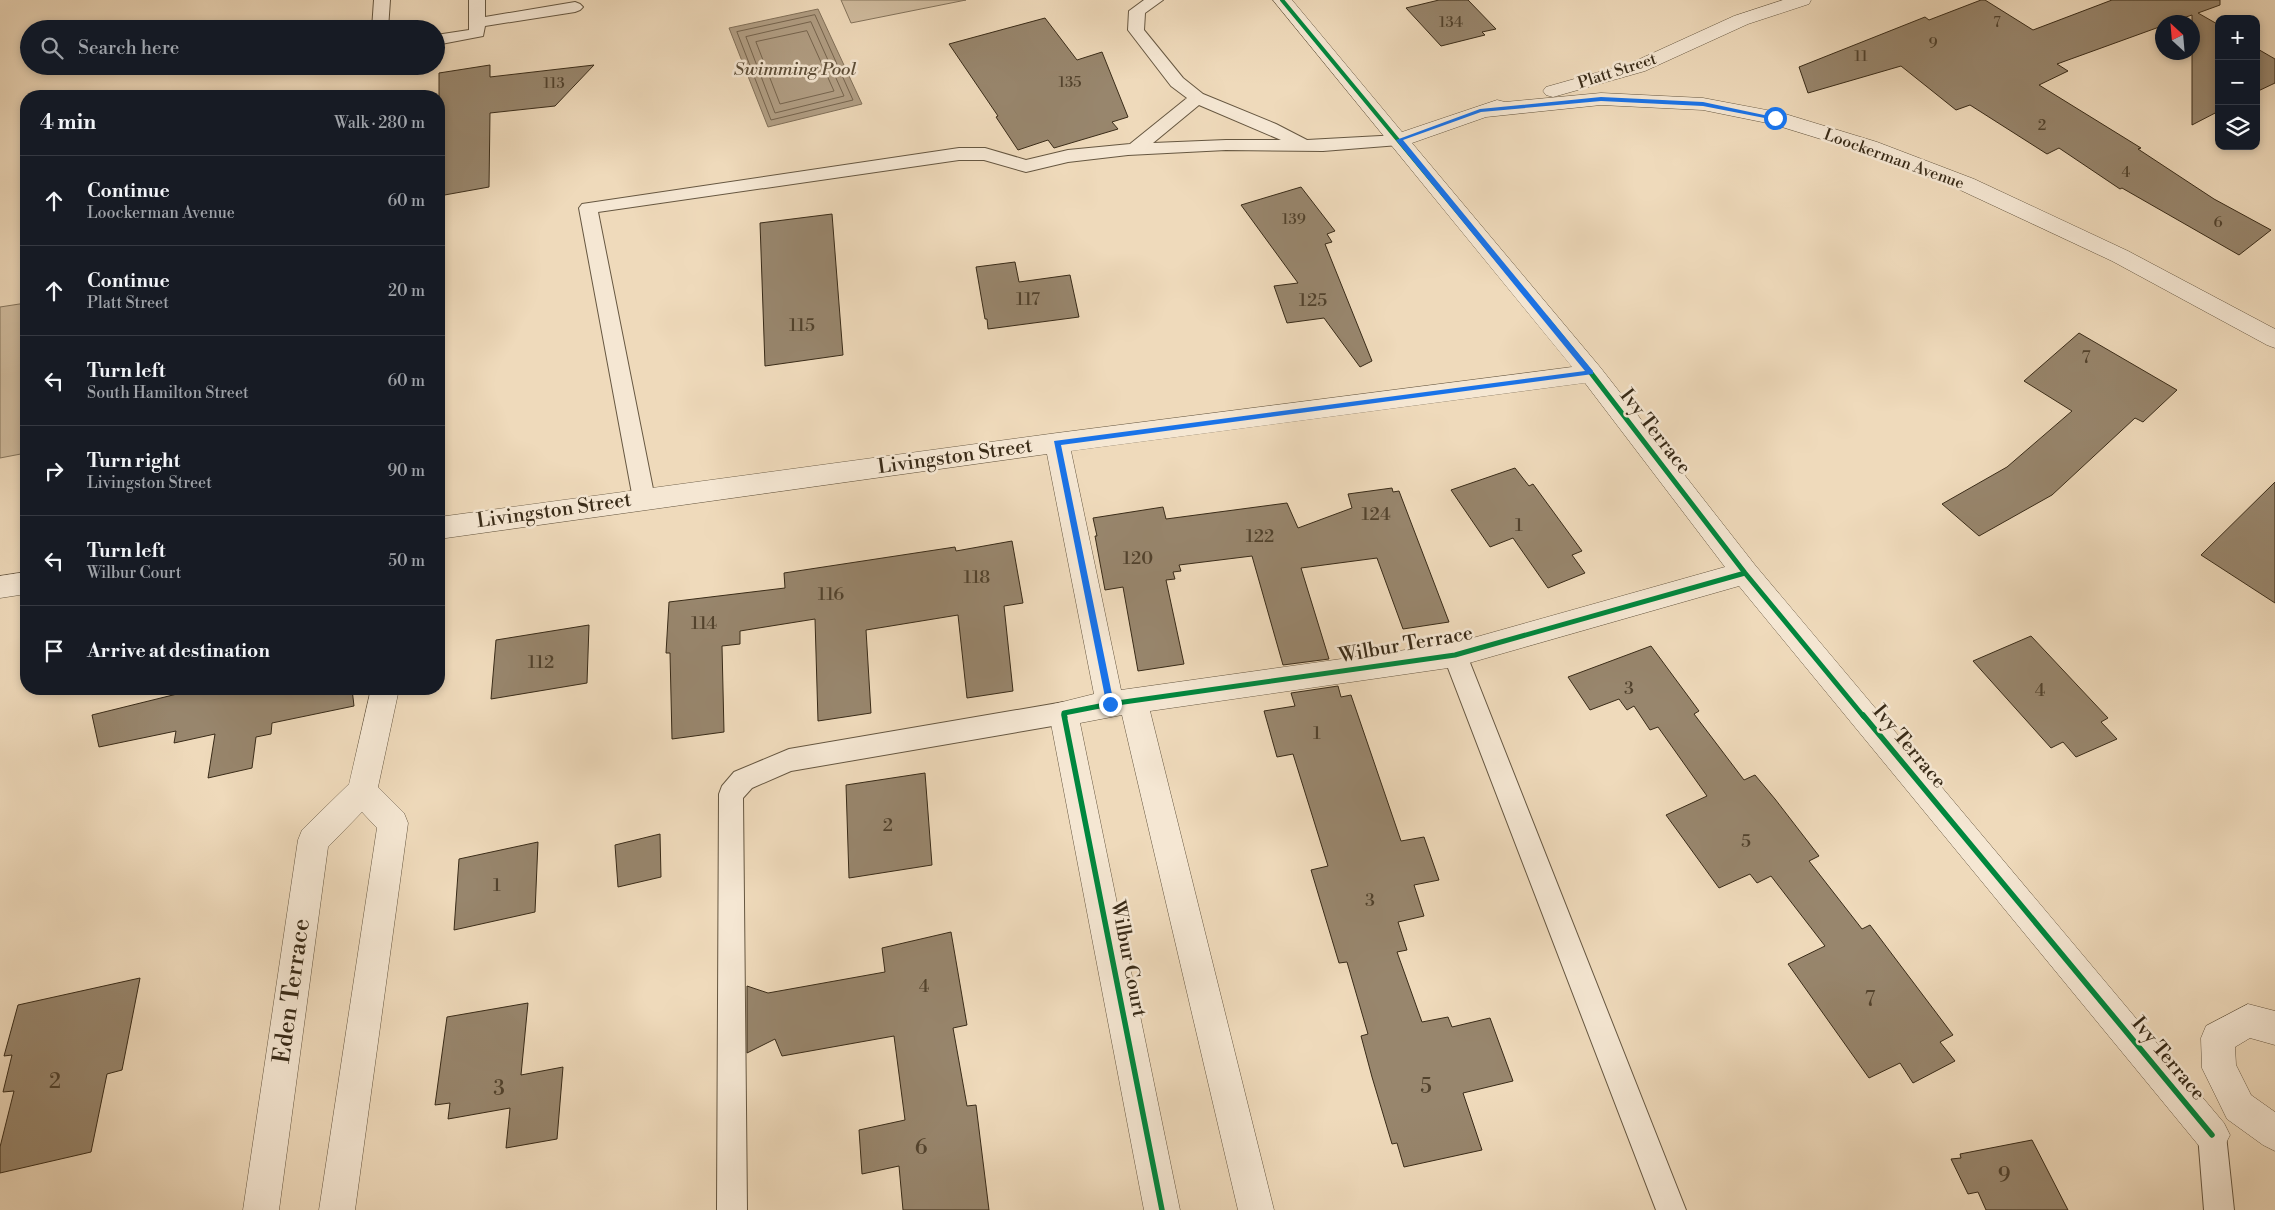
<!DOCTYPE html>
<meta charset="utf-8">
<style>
body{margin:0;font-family:"Libre Bodoni",serif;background:#20242c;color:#f1f3f6}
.controls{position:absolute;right:15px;top:15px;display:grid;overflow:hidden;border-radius:10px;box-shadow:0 2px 8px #0003}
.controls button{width:45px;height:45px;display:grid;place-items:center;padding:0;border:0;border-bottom:1px solid #363941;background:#171b24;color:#f1f3f6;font:25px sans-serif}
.compass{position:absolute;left:2155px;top:15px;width:45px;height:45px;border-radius:50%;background:#171b24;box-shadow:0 2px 8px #0003;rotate:334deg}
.stop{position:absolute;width:15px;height:15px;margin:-11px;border:4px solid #1a73e8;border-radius:50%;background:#fff}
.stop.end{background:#1a73e8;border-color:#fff;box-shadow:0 1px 5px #0008}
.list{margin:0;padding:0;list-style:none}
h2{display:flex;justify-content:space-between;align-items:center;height:65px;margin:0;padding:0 20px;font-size:21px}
h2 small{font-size:16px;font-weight:400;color:#9ea1a6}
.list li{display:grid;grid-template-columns:32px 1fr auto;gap:15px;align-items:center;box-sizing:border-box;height:90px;padding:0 20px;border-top:1px solid #363941}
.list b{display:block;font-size:19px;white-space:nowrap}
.list p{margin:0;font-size:16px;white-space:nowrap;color:#9ea1a6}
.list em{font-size:16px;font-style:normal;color:#9ea1a6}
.icon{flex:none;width:28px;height:28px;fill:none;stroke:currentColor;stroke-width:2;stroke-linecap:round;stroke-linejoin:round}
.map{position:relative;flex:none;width:2275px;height:1210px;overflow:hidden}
.search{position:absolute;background:#171b24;box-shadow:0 2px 8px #0003;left:20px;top:20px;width:425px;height:55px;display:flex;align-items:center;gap:12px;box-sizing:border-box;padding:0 18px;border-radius:28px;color:#9ea1a6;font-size:19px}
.panel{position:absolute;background:#171b24;box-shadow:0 2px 8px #0003;left:20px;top:90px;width:425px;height:605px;border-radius:20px}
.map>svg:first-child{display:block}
.green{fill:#d0bc9f;stroke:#84745c}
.water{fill:#b19e84;stroke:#817059}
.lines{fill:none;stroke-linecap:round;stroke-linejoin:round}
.shore{stroke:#75644e;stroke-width:1}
.building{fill:#98866d;stroke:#392b18}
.service-casing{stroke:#665741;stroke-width:2}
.minor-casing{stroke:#665741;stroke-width:1}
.service{fill:#f5e7d3;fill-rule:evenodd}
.minor{fill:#f5e7d3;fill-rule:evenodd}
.cycleway-far2-casing{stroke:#f5e7d3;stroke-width:6}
.cycleway-far1-casing{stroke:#f5e7d3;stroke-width:8}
.cycleway-casing{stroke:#f5e7d3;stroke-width:9}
.cycleway-far2{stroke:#00873e;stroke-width:4}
.cycleway-far1{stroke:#00873e;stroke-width:5}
.cycleway{stroke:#00873e;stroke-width:5.5}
.route{fill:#1a73e8}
.labels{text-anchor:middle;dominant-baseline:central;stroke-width:5;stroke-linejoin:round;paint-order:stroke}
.far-number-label{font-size:15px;fill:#51422d}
.far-street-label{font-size:16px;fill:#392b18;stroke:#f5e7d3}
.far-water-label{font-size:18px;font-style:italic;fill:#5d4e38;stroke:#f5e7d3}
.number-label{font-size:18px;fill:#51422d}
.street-label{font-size:20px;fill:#392b18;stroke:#f5e7d3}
.near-number-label{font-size:21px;fill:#51422d}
.near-street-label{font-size:24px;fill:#392b18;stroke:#f5e7d3}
</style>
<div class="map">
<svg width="2275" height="1210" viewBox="0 0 2275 1210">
<rect width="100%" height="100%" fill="#efdabb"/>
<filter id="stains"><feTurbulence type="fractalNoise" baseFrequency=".004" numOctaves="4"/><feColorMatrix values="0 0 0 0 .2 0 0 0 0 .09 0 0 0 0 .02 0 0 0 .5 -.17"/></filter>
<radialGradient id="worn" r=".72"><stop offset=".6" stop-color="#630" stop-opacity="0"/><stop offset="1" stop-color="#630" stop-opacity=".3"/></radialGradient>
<!-- green -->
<path class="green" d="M 841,0 L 966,0 L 851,23 Z
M 26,303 L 26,453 L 0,458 L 0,307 Z"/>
<!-- water -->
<path class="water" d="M 818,9 L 862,104 L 768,127 L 729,28 Z"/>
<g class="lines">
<!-- shore -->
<path class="shore" d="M 815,15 L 853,100 L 771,120 L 737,32 Z
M 811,22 L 844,96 L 775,113 L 746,37 Z
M 807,31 L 834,91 L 780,104 L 756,42 Z"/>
</g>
<!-- building -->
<path class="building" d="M 1439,0 L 1468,0 L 1496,29 L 1482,32 L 1485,35 L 1441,46 L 1406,8 Z
M 1981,0 L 1985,0 L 2033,30 L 2112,0 L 2220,0 L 2220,5 L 2198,13 L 2219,25 L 2219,111 L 2192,125 L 2192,15 L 2171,22 L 2162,22 L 2162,26 L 2057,64 L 2068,71 L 2039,85 L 2141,148 L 2138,149 L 2214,199 L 2271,230 L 2239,255 L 2122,188 L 2120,189 L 2059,148 L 2047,154 L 1970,105 L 1956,110 L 1901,66 L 1808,93 L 1799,67 L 1925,17 L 1929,20 Z
M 1045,18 L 1077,60 L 1102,52 L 1128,117 L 1112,122 L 1118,129 L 1054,148 L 1048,140 L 1018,150 L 996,117 L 998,116 L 949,44 Z
M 2256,48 L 2275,59 L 2275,83 L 2256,92 Z
M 490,65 L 490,77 L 594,65 L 555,106 L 490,113 L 489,187 L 439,196 L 439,73 Z
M 1301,187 L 1335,231 L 1327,234 L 1332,242 L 1325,244 L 1372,361 L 1360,367 L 1324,318 L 1287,323 L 1274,286 L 1298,283 L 1241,205 Z
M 832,214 L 843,355 L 765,366 L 760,223 Z
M 1015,262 L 1019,282 L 1070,275 L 1079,317 L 988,329 L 987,319 L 985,319 L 976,267 Z
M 2079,333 L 2177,390 L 2143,422 L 2135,418 L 2052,495 L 1979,536 L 1942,504 L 2007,467 L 2072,411 L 2024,381 Z
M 1515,468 L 1529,486 L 1533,484 L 1582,551 L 1572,555 L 1585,573 L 1548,588 L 1513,538 L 1490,547 L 1451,490 Z
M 2275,482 L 2275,603 L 2201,555 Z
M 1392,488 L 1393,492 L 1399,491 L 1449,622 L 1403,629 L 1377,558 L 1301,568 L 1329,659 L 1283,665 L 1252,556 L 1179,565 L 1181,571 L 1173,572 L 1175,579 L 1166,580 L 1184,664 L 1138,671 L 1123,587 L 1105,590 L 1095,536 L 1097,536 L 1093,518 L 1163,507 L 1166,519 L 1287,503 L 1298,528 L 1352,508 L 1348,494 Z
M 1012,541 L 1023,603 L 1004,606 L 1013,691 L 967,698 L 958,615 L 866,630 L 871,713 L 818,721 L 815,619 L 740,631 L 740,644 L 722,646 L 724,732 L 672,739 L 670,653 L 666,653 L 669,602 L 785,588 L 784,573 L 955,547 L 956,551 Z
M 589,625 L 587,683 L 491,699 L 496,640 Z
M 2031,636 L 2108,718 L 2101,722 L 2117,739 L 2076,757 L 2063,742 L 2051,748 L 1973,661 Z
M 1651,646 L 1699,711 L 1694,714 L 1744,780 L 1755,775 L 1775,799 L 1819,856 L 1809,861 L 1862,929 L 1870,925 L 1953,1035 L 1940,1042 L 1955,1061 L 1913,1083 L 1900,1063 L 1869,1078 L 1788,964 L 1825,946 L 1771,876 L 1757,883 L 1750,874 L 1719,888 L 1666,815 L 1707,796 L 1658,727 L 1650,730 L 1634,706 L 1627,710 L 1619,699 L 1590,710 L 1568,677 Z
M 1338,686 L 1341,697 L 1351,695 L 1401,841 L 1424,837 L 1439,880 L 1414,885 L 1424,916 L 1398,922 L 1407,950 L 1397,952 L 1422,1022 L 1448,1017 L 1452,1027 L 1490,1018 L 1513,1081 L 1463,1093 L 1482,1150 L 1404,1167 L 1397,1143 L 1392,1144 L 1372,1077 L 1361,1036 L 1368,1034 L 1347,962 L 1339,963 L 1311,870 L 1328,866 L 1293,754 L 1277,757 L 1264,711 L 1295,706 L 1291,693 Z
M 178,689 L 352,689 L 354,706 L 272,723 L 271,734 L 256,737 L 252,768 L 208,778 L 215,734 L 174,743 L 176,731 L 99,747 L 92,715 L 177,694 Z
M 925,773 L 932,865 L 849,878 L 846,785 Z
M 660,834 L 661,877 L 618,887 L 615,845 Z
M 538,842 L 535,912 L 454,930 L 459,859 Z
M 951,932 L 967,1025 L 953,1028 L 967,1106 L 976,1105 L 989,1210 L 903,1210 L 899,1166 L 862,1174 L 859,1130 L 905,1120 L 894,1036 L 782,1056 L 775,1039 L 747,1053 L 747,986 L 768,993 L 885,972 L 882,948 Z
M 140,978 L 122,1070 L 107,1074 L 91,1152 L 0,1173 L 0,1147 L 14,1091 L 3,1092 L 12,1055 L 4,1056 L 18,1005 Z
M 528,1003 L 521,1075 L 563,1067 L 557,1139 L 506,1148 L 510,1108 L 448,1119 L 450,1103 L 435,1105 L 447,1017 Z
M 2032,1140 L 2068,1210 L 1986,1210 L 1978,1192 L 1968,1194 L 1951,1159 L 1961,1158 L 1960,1154 Z"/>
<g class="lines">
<defs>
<path id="service" d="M 374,0 L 390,0 L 388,29 L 372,29 Z
M 469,0 L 485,0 L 485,17 L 575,2 L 580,4 L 583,7 L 580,10 L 575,12 L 485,26 L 483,36 L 436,45 L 436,35 L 469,30 Z
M 1144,0 L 1163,0 L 1145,13 L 1144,30 L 1183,78 L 1203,94 L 1276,124 L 1307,140 L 1399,135 L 1405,136 L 1408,140 L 1405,144 L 1399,145 L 1323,151 L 1226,150 L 1128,155 L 1068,162 L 1026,172 L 984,160 L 959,160 L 598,212 L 655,499 L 652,505 L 644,507 L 636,505 L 633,499 L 579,208 L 582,204 L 959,148 L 985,148 L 1026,160 L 1068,150 L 1130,144 L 1187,98 L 1171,86 L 1128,30 L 1129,11 ZM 1199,105 L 1281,140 L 1226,140 L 1153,143 Z
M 1455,645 L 1463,648 L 1467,655 L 1686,1210 L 1656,1210 L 1443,655 L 1447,648 Z
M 1064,702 L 1072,706 L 1076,713 L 1072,720 L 1064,724 L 791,771 L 752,788 L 743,798 L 747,1210 L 717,1210 L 719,794 L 722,786 L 734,772 L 789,749 Z
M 2212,1121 L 2222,1125 L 2226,1135 L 2234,1210 L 2204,1210 L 2198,1135 L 2202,1125 Z"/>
<path id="minor" d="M 1273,0 L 1292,0 L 1402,132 L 1497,100 L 1505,102 L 1601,93 L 1703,98 L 1782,113 L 1877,142 L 1974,179 L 2128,251 L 2275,329 L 2275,348 L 2267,345 L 2112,261 L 1958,189 L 1863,152 L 1772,124 L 1703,110 L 1601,105 L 1486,117 L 1412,143 L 1600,367 L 1755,565 L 2224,1123 L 2230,1135 L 2224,1147 L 2212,1153 L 2200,1147 L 1739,586 L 1455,667 L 1150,711 L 1274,1210 L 1238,1210 L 1122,715 L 1080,723 L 1180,1210 L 1144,1210 L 1049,713 L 1054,704 L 1094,694 L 1047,454 L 439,539 L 439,517 L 1057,433 L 1572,367 ZM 1585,383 L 1725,567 L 1455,643 L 1121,690 L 1071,451 Z
M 1783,0 L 1811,0 L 1809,4 L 1748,24 L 1645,71 L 1553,97 L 1546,95 L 1543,91 L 1546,87 L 1631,63 L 1734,16 Z
M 26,572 L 26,594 L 0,598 L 0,576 Z
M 371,689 L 399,689 L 378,787 L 404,813 L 408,823 L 355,1210 L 319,1210 L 377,828 L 362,812 L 328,847 L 279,1210 L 243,1210 L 298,840 L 302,830 L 349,784 Z
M 2248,1004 L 2275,1011 L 2275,1045 L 2250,1038 L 2235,1047 L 2236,1065 L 2251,1095 L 2275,1112 L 2275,1151 L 2263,1145 L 2227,1119 L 2202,1068 L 2201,1038 L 2206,1026 Z"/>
</defs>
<!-- service casing -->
<use href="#service" class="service-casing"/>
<!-- minor casing -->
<use href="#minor" class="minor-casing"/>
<!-- service -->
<use href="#service" class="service"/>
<!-- minor -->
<use href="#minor" class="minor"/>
<defs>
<path id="cycleway-far2" d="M 1282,0 L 1547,320"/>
<path id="cycleway-far1" d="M 1546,318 L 1591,373 L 1745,573 L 1864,717
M 1065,717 L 1064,713 L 1110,704 L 1455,655 L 1745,573"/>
<path id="cycleway" d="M 1064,715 L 1162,1210
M 1863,715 L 2212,1135"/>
</defs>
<!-- cycleway-far2 casing -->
<use href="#cycleway-far2" class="cycleway-far2-casing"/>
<!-- cycleway-far1 casing -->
<use href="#cycleway-far1" class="cycleway-far1-casing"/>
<!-- cycleway casing -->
<use href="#cycleway" class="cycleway-casing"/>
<!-- cycleway-far2 -->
<use href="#cycleway-far2" class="cycleway-far2"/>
<!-- cycleway-far1 -->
<use href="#cycleway-far1" class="cycleway-far1"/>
<!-- cycleway -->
<use href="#cycleway" class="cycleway"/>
</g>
<!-- route -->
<path class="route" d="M 1601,97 L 1703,102 L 1778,118 L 1775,120 L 1703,106 L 1601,101 L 1481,112 L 1403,140 L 1593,371 L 1593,374 L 1061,445 L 1114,704 L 1113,707 L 1107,707 L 1054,441 L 1585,371 L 1396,140 L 1480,109 Z"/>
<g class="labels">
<!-- far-number labels -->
<g class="far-number-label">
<text x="1451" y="22">134</text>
<text x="1997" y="22">7</text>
<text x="1933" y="43">9</text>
<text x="1861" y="56">11</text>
<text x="1070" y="82">135</text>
<text x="554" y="83">113</text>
<text x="2042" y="125">2</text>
<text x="2126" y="172">4</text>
<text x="1294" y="219">139</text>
<text x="2218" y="222">6</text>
</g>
<!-- far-street labels -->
<g class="far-street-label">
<text transform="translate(1617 71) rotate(-18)">Platt Street</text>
<text transform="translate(1894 159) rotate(20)">Loockerman Avenue</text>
</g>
<!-- far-water labels -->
<g class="far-water-label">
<text x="795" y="69">Swimming Pool</text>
</g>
<!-- number labels -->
<g class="number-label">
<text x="1028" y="299">117</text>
<text x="1313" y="300">125</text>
<text x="802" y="325">115</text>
<text x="2086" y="357">7</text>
<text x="1376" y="514">124</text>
<text x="1519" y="525">1</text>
<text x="1260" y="536">122</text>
<text x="1138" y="558">120</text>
<text x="977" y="577">118</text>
<text x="831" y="594">116</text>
<text x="704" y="623">114</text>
<text x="541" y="662">112</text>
<text x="1629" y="688">3</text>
<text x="2040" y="690">4</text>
<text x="1317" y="733">1</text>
<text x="888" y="825">2</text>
<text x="1746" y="841">5</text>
<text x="497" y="885">1</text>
<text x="1370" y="900">3</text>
<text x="924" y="986">4</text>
</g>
<!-- street labels -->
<g class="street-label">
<text transform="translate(1655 432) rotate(52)">Ivy Terrace</text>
<text transform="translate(955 457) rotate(-8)">Livingston Street</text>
<text transform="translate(554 511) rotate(-8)">Livingston Street</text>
<text transform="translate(1406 645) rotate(-10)">Wilbur Terrace</text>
<text transform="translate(1909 747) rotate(50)">Ivy Terrace</text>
<text transform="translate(1128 959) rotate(79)">Wilbur Court</text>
<text transform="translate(2168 1059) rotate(50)">Ivy Terrace</text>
</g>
<!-- near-number labels -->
<g class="near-number-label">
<text x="1870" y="1000">7</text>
<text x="55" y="1082">2</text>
<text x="1426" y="1087">5</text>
<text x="499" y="1089">3</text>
<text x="921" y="1148">6</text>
<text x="2004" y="1176">9</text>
</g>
<!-- near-street labels -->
<g class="near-street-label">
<text transform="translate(292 991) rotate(-82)">Eden Terrace</text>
</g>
</g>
<rect width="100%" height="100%" filter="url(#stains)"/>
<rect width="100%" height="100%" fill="url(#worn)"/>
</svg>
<div class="controls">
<button>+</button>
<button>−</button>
<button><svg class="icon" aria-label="layers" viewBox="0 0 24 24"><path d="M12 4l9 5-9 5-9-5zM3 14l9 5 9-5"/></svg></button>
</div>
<svg class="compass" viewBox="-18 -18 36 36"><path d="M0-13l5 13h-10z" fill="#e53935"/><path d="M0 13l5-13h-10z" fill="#9ea1a6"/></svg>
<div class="stop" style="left:1775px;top:118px"></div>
<div class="stop end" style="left:1110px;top:704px"></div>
<div class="search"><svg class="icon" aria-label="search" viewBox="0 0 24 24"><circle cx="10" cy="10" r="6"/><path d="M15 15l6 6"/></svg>Search here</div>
<section class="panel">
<h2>4 min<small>Walk · 280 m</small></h2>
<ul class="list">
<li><svg class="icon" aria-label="ahead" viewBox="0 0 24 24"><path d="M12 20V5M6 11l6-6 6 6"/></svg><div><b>Continue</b><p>Loockerman Avenue</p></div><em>60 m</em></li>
<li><svg class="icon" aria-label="ahead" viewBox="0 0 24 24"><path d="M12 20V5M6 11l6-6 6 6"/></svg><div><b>Continue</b><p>Platt Street</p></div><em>20 m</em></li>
<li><svg class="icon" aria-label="left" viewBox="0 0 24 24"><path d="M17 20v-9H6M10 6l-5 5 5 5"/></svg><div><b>Turn left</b><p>South Hamilton Street</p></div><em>60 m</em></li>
<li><svg class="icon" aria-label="right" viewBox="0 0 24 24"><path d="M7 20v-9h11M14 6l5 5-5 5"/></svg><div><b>Turn right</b><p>Livingston Street</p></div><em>90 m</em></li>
<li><svg class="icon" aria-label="left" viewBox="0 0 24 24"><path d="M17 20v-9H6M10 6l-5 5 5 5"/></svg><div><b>Turn left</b><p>Wilbur Court</p></div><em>50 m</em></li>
<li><svg class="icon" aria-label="arrive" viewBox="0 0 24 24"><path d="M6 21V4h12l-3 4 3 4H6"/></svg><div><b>Arrive at destination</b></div></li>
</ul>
</section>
</div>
